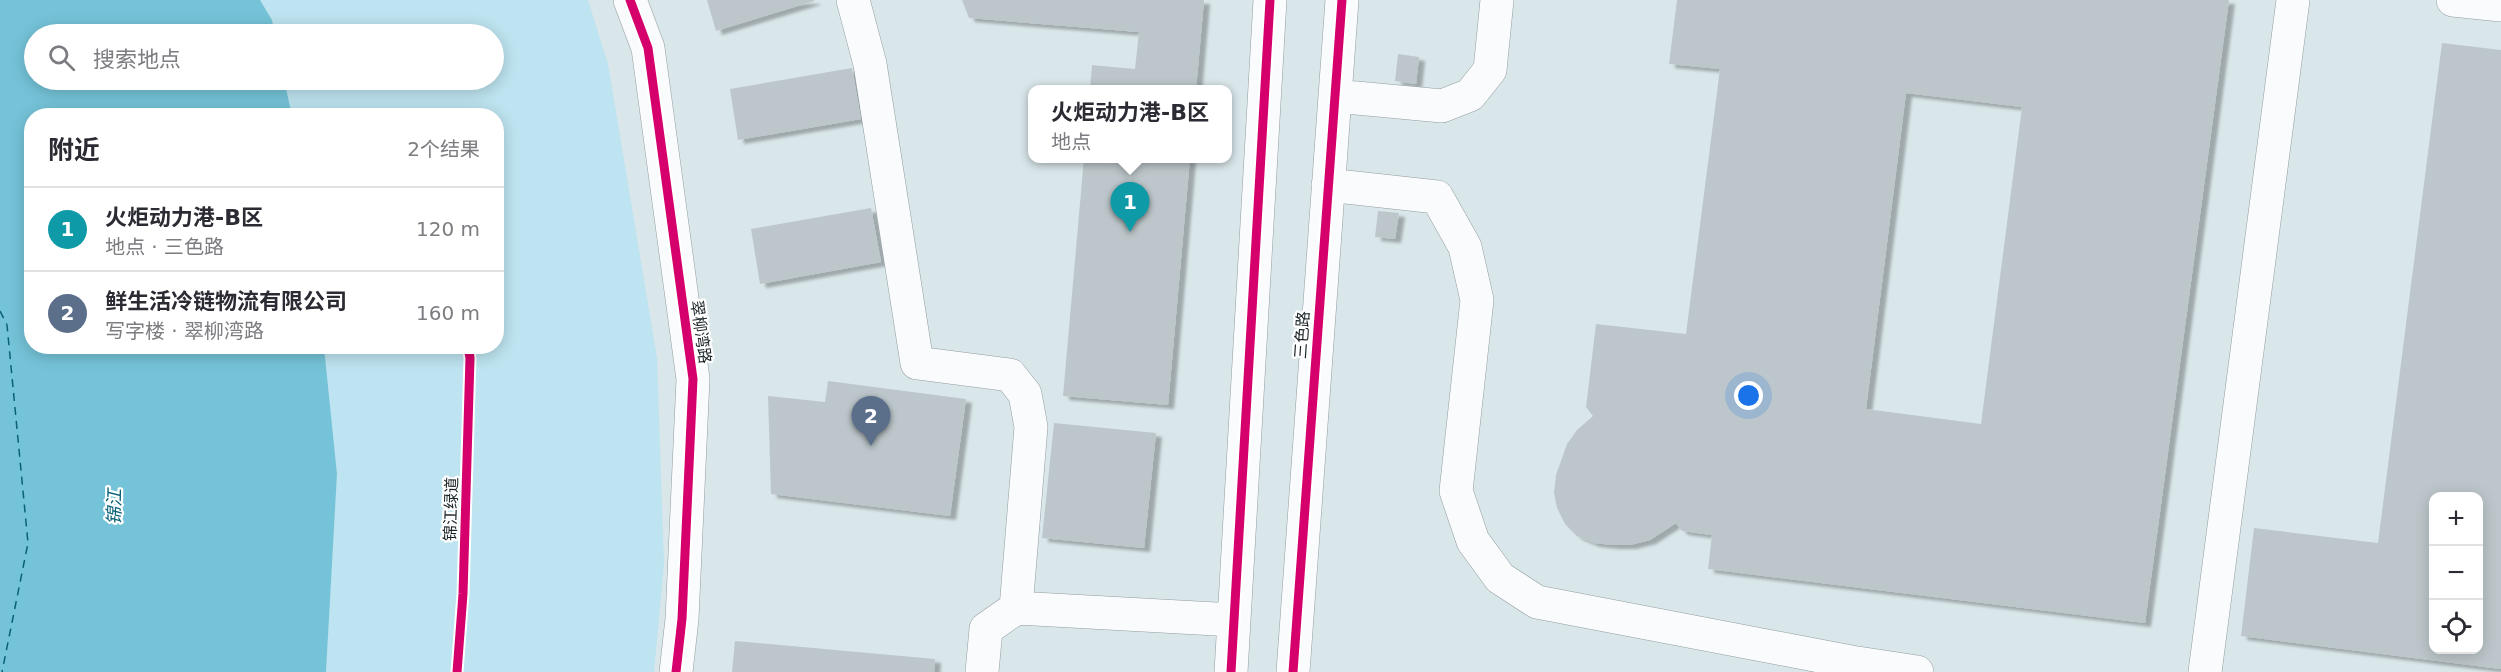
<!DOCTYPE html>
<html lang="zh">
<meta charset="utf-8">
<style>
body{margin:0;font-family:"DejaVu Sans","Noto Sans SC",sans-serif;background:#f2f2f3;color:#2b2b33}
.controls{position:absolute;right:18px;bottom:18px;display:grid;overflow:hidden;border-radius:12px;box-shadow:0 3px 15px #0003}
.controls button{width:54px;height:54px;display:grid;place-items:center;padding:0;border:0;border-bottom:2px solid #e1e1e2;background:#fff;color:#2b2b33;font:30px sans-serif}
.you{position:absolute;left:1749px;top:396px;width:21px;height:21px;margin:-15px;border:4px solid #fff;border-radius:50%;background:#1a73e8;box-shadow:0 0 0 9px #1a73e833}
.badge{display:grid;place-items:center;width:39px;height:39px;border-radius:50%;background:#ea580c;color:#fff;font-size:20px;font-weight:700}
.pin{position:absolute;translate:-50% -50px;filter:drop-shadow(0 2px 3px #0008)}
.pin::after{content:'';position:absolute;top:32px;width:21px;height:18px;background:inherit;clip-path:polygon(0 0,100% 0,50% 100%)}
.popup{position:absolute;left:1028px;top:85px;width:204px;height:78px;box-sizing:border-box;display:grid;place-content:center;border-radius:12px;background:#fff;filter:drop-shadow(0 2px 4px #0005);font-size:20px;white-space:nowrap;color:#7c7c81}
.popup b{font-size:22px;color:#2b2b33}
.popup::after{content:'';position:absolute;left:50%;top:100%;margin-left:-12px;border:12px solid transparent;border-top-color:#fff}
.list{margin:0;padding:0;list-style:none}
h2{display:flex;justify-content:space-between;align-items:center;height:78px;margin:0;padding:0 24px;font-size:26px}
h2 small{font-size:20px;font-weight:400;color:#7c7c81}
.list li{display:grid;grid-template-columns:39px 1fr auto;gap:18px;align-items:center;box-sizing:border-box;height:84px;padding:0 24px;border-top:2px solid #e1e1e2}
.list b{display:block;font-size:22px;white-space:nowrap}
.list p{margin:0;font-size:20px;white-space:nowrap;color:#7c7c81}
.list em{font-size:20px;font-style:normal;color:#7c7c81}
.icon{flex:none;width:33px;height:33px;fill:none;stroke:currentColor;stroke-width:2;stroke-linecap:round;stroke-linejoin:round}
.map{position:relative;flex:none;width:2501px;height:672px;overflow:hidden}
.search{position:absolute;background:#fff;box-shadow:0 3px 15px #0003;left:24px;top:24px;width:480px;height:66px;display:flex;align-items:center;gap:15px;box-sizing:border-box;padding:0 21px;border-radius:33px;color:#7c7c81;font-size:22px}
.panel{position:absolute;background:#fff;box-shadow:0 3px 15px #0003;left:24px;top:108px;width:480px;height:246px;border-radius:24px}
.map>svg:first-child{display:block}
.green{fill:#bde4f0}
.water{fill:#75c3d8}
.lines{fill:none;stroke-linecap:round;stroke-linejoin:round}
.ferry{stroke:#086276;stroke-width:1.5;stroke-dasharray:8 6;stroke-linecap:butt}
.building{fill:#bdc7cb;fill-rule:evenodd;filter:url(#shadow)}
.minor-casing{stroke:#939da0;stroke-width:34}
.minor{stroke:#f9fbfc;stroke-width:33}
.cycleway-casing{stroke:#fff;stroke-width:13}
.cycleway{stroke:#d6006c;stroke-width:9}
.labels{text-anchor:middle;dominant-baseline:central;stroke-width:4.5;stroke-linejoin:round;paint-order:stroke}
.street-label{font-size:16px;fill:#192225;stroke:#fff}
.water-label{font-size:18px;font-style:italic;fill:#086276;stroke:#fff}
</style>
<div class="map">
<svg width="2501" height="672" viewBox="0 0 2501 672">
<defs>
<filter id="shadow"><feDropShadow dx="6" dy="4" stdDeviation="1.5" flood-color="#0004"/></filter>
</defs>
<rect width="100%" height="100%" fill="#d9e6ea"/>
<!-- green -->
<path class="green" d="M 260,0 L 588,0 L 608,64 L 657,358 L 664,564 L 654,672 L 326,672 L 337,474 L 324,347 L 496,346 L 496,116 L 292,115 L 284,80 L 494,80 L 494,34 L 275,34 L 272,20 Z"/>
<!-- water -->
<path class="water" d="M 0,0 L 260,0 L 272,20 L 275,34 L 34,34 L 34,80 L 284,80 L 292,115 L 32,116 L 32,346 L 324,347 L 337,474 L 326,672 L 0,672 Z"/>
<g class="lines">
<!-- ferry -->
<path class="ferry" d="M 0,311 L 7,325 L 28,543 L 2,672"/>
</g>
<!-- building -->
<path class="building" d="M 707,0 L 814,0 L 814,1 L 716,31 Z
M 962,0 L 1204,0 L 1196,89 L 1090,89 L 1092,65 L 1135,69 L 1139,32 L 969,18 Z
M 1677,0 L 2229,0 L 2145,623 L 1708,569 L 1712,535 L 1682,531 L 1676,523 L 1650,540 L 1630,545 L 1613,545 L 1594,543 L 1577,536 L 1565,524 L 1557,508 L 1554,493 L 1556,475 L 1567,444 L 1577,430 L 1593,416 L 1586,407 L 1596,324 L 1686,334 L 1720,69 L 1669,64 ZM 1906,93 L 2022,107 L 1981,424 L 1866,409 Z
M 2442,43 L 2501,50 L 2501,669 L 2241,636 L 2254,528 L 2378,543 ZM 2434,496 L 2478,496 L 2478,650 L 2434,650 Z
M 1398,54 L 1419,57 L 1416,84 L 1395,81 Z
M 852,68 L 861,119 L 738,140 L 730,89 Z
M 1084,158 L 1190,158 L 1168,405 L 1063,396 Z
M 871,208 L 881,262 L 760,284 L 751,229 Z
M 1378,211 L 1399,213 L 1395,239 L 1375,237 Z
M 828,381 L 966,399 L 950,516 L 771,494 L 768,396 L 825,402 Z
M 1054,423 L 1156,433 L 1144,548 L 1042,538 Z
M 735,641 L 935,659 L 934,672 L 732,672 Z"/>
<g class="lines">
<defs>
<path id="minor" d="M 630,0 L 648,48 L 693,379 L 682,619 L 676,672
M 853,0 L 870,64 L 917,363 L 1010,375 L 1025,394 L 1031,427 L 1016,608 L 986,629 L 982,672
M 2453,0 L 2501,5
M 1335,96 L 1442,106 L 1470,95 L 1490,70 L 1497,0
M 1328,185 L 1437,197 L 1465,247 L 1477,300 L 1456,491 L 1473,541 L 1500,578 L 1537,602 L 1851,662 L 1917,672
M 1016,608 L 1234,620
M 1231,672 L 1270,0
M 1293,672 L 1342,0
M 2205,672 L 2293,0"/>
</defs>
<!-- minor casing -->
<use href="#minor" class="minor-casing"/>
<!-- minor -->
<use href="#minor" class="minor"/>
<defs>
<path id="cycleway" d="M 630,0 L 648,48 L 693,379 L 682,619 L 676,672
M 457,672 L 463,594 L 470,358 L 468,346
M 1231,672 L 1270,0
M 1293,672 L 1342,0"/>
</defs>
<!-- cycleway casing -->
<use href="#cycleway" class="cycleway-casing"/>
<!-- cycleway -->
<use href="#cycleway" class="cycleway"/>
</g>
<g class="labels">
<!-- street labels -->
<g class="street-label">
<text transform="translate(701 332) rotate(82)">翠柳湾路</text>
<text transform="translate(1302 335) rotate(-86)">三色路</text>
<text transform="translate(451 509) rotate(-88)">锦江绿道</text>
</g>
<!-- water labels -->
<g class="water-label">
<text transform="translate(114 507) rotate(-89)">锦江</text>
</g>
</g>
</svg>
<div class="controls">
<button>+</button>
<button>−</button>
<button><svg class="icon" aria-label="locate" viewBox="0 0 24 24"><circle cx="12" cy="12" r="6"/><path d="M12 2v4M12 18v4M2 12h4M18 12h4"/></svg></button>
</div>
<div class="you"></div>
<div class="pin badge" style="left:1130px;top:232px;background:#0f9aa8">1</div>
<div class="popup"><b>火炬动力港-B区</b>地点</div>
<div class="pin badge" style="left:871px;top:446px;background:#5c6f8a">2</div>
<div class="search"><svg class="icon" aria-label="search" viewBox="0 0 24 24"><circle cx="10" cy="10" r="6"/><path d="M15 15l6 6"/></svg>搜索地点</div>
<section class="panel">
<h2>附近<small>2个结果</small></h2>
<ul class="list">
<li><span class="badge" style="background:#0f9aa8">1</span><div><b>火炬动力港-B区</b><p>地点 · 三色路</p></div><em>120 m</em></li>
<li><span class="badge" style="background:#5c6f8a">2</span><div><b>鲜生活冷链物流有限公司</b><p>写字楼 · 翠柳湾路</p></div><em>160 m</em></li>
</ul>
</section>
</div>
